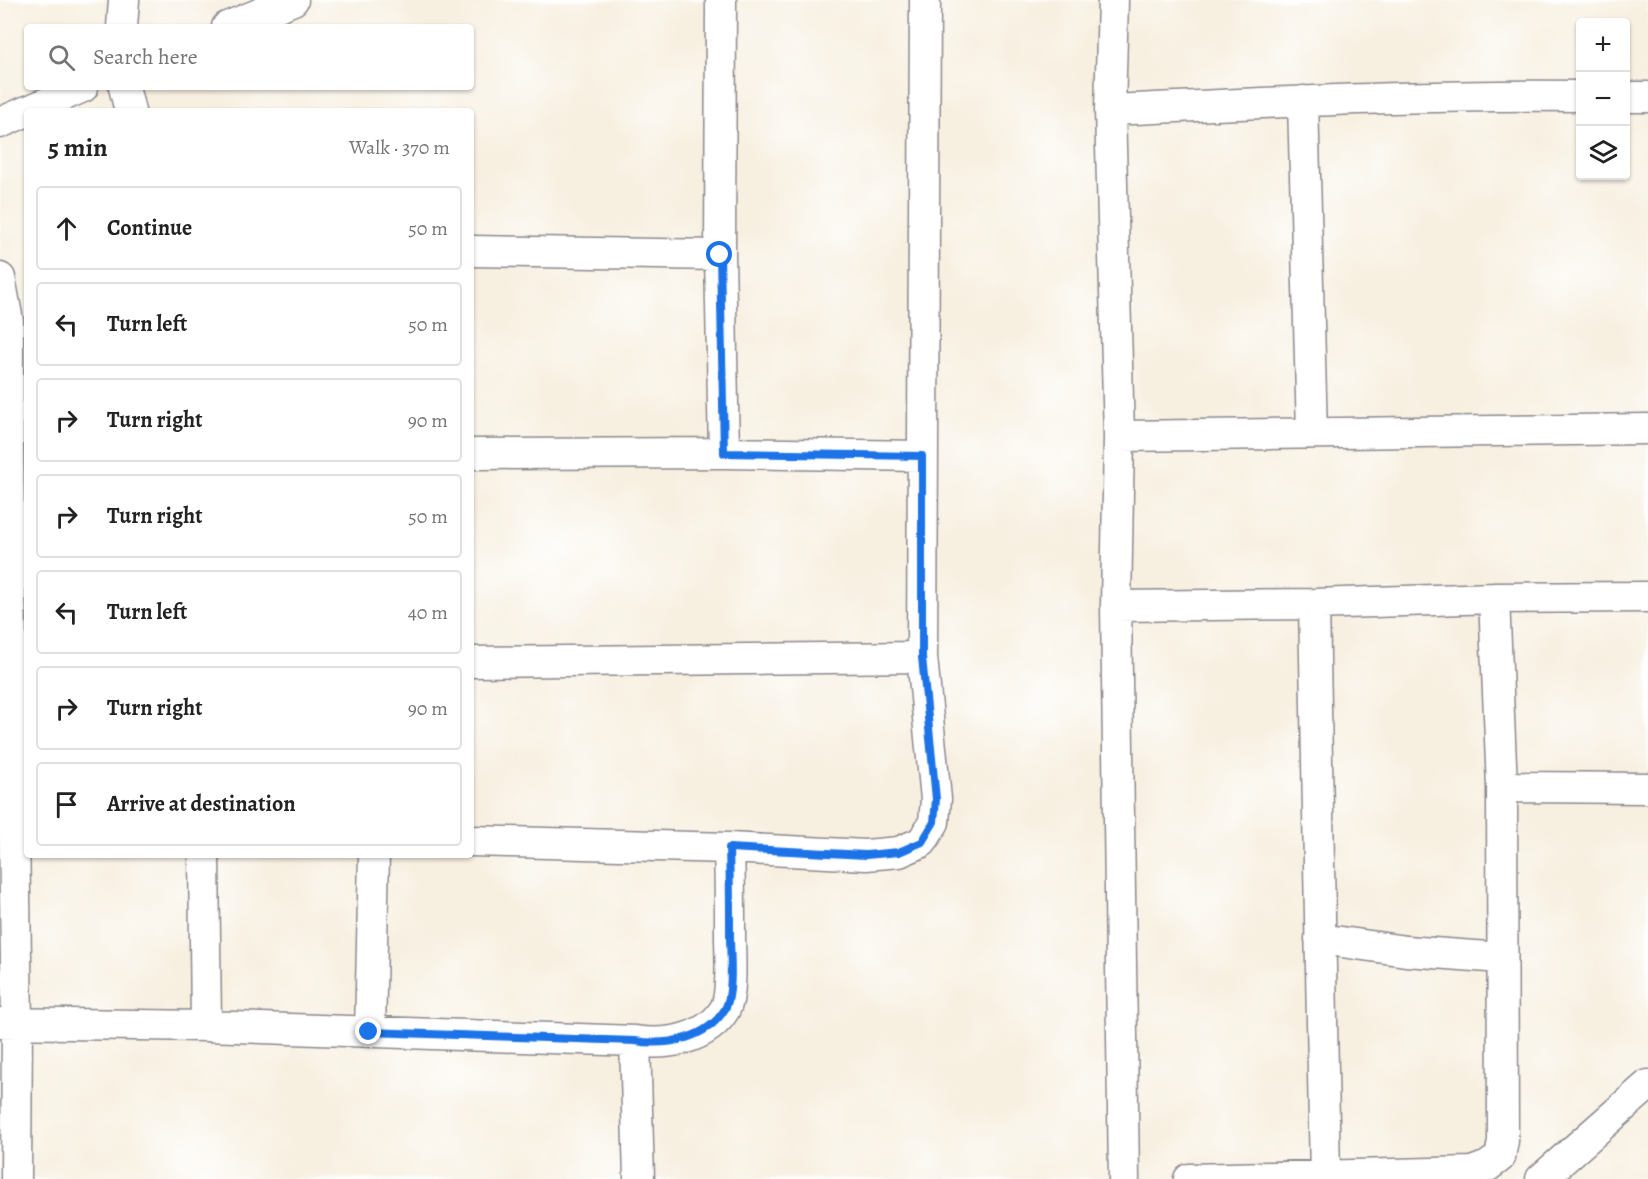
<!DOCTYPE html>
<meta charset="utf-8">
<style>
body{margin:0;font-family:Alegreya,serif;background:#f2f2f2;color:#222}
.controls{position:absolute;right:18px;top:18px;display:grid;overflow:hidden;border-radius:6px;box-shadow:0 2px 4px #0004}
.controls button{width:54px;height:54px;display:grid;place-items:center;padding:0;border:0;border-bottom:2px solid #e0e0e0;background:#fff;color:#222;font:30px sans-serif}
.stop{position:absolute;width:18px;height:18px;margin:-14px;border:4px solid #1a73e8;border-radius:50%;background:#fff}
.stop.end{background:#1a73e8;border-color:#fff;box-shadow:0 2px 6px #0008}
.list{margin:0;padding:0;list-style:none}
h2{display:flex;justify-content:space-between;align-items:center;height:78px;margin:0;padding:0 24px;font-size:26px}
h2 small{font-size:20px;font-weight:400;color:#767676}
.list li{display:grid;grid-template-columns:39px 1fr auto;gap:18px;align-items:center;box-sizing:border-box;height:84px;margin:0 12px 12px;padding:0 12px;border:2px solid #e0e0e0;border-radius:6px}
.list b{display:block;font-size:22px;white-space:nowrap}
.list em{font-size:20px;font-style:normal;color:#767676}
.icon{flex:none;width:33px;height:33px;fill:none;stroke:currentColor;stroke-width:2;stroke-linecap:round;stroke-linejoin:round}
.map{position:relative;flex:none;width:1648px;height:1179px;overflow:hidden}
.search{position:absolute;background:#fff;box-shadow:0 2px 4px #0004;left:24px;top:24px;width:450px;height:66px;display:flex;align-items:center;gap:15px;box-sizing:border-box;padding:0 21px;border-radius:6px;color:#767676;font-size:22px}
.panel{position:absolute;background:#fff;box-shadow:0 2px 4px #0004;left:24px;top:108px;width:450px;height:750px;border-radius:6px}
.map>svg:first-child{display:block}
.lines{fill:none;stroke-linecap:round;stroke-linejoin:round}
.street-casing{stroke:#8c888d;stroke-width:33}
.street{stroke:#fff;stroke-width:30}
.route{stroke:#1a73e8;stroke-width:8}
</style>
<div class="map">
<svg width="1648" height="1179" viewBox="0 0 1648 1179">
<rect width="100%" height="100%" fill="#fff"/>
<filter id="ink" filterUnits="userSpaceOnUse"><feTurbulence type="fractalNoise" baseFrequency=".0167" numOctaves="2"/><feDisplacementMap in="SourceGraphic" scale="12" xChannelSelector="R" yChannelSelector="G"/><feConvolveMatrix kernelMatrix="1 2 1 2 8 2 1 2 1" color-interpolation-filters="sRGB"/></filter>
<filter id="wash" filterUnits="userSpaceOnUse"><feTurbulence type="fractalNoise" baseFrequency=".008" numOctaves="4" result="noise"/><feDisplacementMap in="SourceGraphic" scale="24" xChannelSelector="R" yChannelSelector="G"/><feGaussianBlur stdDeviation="1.35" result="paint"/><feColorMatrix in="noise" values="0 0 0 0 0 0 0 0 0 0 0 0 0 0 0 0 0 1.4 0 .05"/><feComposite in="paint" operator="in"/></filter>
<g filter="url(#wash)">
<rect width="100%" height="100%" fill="#f7efdf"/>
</g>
<g filter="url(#ink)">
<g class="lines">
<defs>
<path id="street" d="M 721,0 L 720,255 L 724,453
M 1113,0 L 1110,110 L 1119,436 L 1116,606 L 1124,1179
M 122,27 L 124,0
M 227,27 L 293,0
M 124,87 L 130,111
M 1626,97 L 1648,97
M 1303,101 L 1312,433
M 1110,110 C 1267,103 1424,94 1580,96
M 28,111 L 83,87
M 0,123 L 27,111
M 471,251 L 720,255
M 0,278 L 8,321 L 8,446 L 17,1023 L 16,1179
M 1119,436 L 1648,429
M 471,454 L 724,453 L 923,456
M 1314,604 L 1325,1176
M 1116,606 L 1314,604 L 1494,598 L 1648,597
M 471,662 L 922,657
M 1502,787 L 1648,788
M 471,841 L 729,848 L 866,855 L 899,852 L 922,842 L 934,822 L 936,799 L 922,657 L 925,0
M 204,855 L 206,1026
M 1320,939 L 1406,951 L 1502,958
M 0,1023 L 206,1026 L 635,1041 C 667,1046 707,1039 725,1009 C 733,994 730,954 730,936 C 730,907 730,877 729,848
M 370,1032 L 374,855
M 635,1041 L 639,1179
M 1189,1179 L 1472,1172 L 1488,1166 L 1500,1157 L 1503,1141 L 1502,787 L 1494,598
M 1541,1179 L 1648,1085"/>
</defs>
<!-- street casing -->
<use href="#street" class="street-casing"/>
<!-- street -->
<use href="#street" class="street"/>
</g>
</g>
<g class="lines" filter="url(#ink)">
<!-- route -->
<path class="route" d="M 369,1032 L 635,1041 C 667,1046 707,1039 725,1009 C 734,993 730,954 730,936 C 730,907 730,877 729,848 L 866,855 L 899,852 L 922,842 L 934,822 L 936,799 L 922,657 L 922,456 L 724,453 L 720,255"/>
</g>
</svg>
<div class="controls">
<button>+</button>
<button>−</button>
<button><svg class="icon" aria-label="layers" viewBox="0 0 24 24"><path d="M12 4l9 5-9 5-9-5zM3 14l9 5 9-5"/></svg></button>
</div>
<div class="stop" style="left:720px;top:255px"></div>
<div class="stop end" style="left:369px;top:1032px"></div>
<div class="search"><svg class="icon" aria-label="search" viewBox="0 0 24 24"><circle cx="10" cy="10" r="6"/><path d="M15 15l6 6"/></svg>Search here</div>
<section class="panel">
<h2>5 min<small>Walk · 370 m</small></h2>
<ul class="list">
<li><svg class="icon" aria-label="ahead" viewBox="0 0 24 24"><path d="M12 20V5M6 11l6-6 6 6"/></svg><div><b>Continue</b></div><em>50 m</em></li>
<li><svg class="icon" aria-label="left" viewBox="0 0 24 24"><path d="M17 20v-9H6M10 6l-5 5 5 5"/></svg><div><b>Turn left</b></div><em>50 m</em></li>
<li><svg class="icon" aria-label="right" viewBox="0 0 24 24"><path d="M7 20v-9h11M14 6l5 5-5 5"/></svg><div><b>Turn right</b></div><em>90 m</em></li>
<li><svg class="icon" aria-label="right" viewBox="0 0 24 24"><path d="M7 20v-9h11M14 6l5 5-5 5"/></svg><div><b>Turn right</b></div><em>50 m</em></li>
<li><svg class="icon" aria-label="left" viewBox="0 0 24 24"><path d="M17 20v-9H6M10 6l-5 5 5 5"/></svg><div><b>Turn left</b></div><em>40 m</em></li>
<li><svg class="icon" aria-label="right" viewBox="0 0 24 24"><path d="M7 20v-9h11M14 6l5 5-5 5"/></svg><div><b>Turn right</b></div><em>90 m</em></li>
<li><svg class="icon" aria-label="arrive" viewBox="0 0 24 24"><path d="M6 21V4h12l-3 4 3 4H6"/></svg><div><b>Arrive at destination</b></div></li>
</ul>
</section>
</div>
